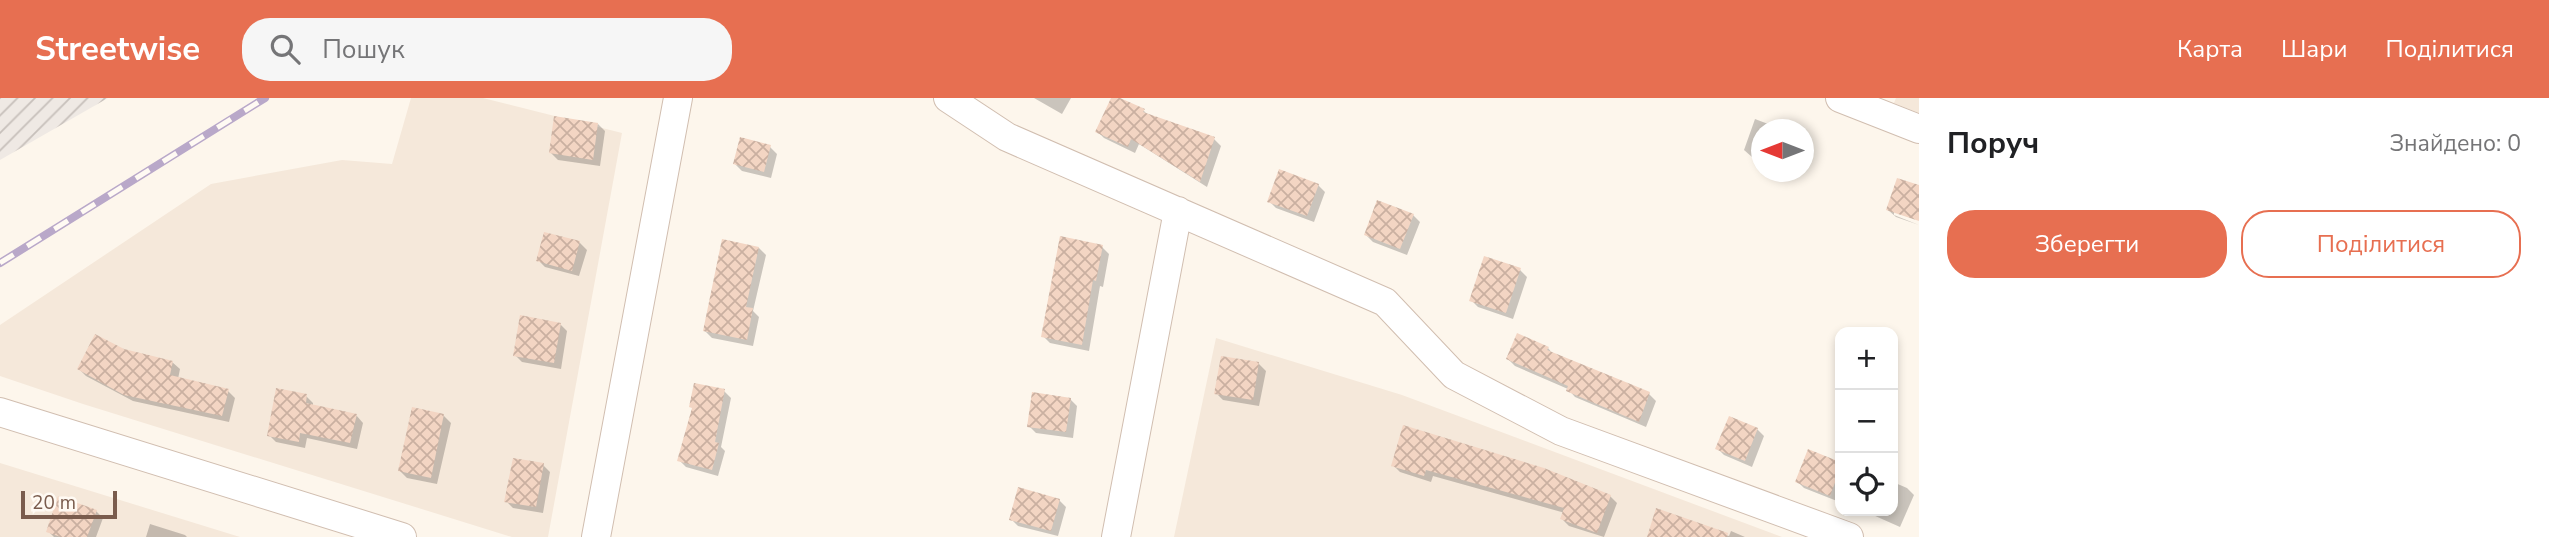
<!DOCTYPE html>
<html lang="uk">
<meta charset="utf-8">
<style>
body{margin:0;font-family:"Nunito Sans",sans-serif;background:#f6f6f6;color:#202124}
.controls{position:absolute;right:21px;bottom:21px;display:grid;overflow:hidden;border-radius:14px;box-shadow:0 4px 10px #0003}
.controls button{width:63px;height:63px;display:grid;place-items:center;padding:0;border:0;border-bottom:2px solid #e0e0e0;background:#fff;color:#202124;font:35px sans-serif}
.compass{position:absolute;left:1751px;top:21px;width:63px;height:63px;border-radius:50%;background:#fff;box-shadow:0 4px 10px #0003;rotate:270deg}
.scale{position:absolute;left:21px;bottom:18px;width:96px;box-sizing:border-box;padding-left:7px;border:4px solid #7a5c4d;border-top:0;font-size:19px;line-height:24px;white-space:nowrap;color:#7a5c4d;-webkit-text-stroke:5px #fffaf3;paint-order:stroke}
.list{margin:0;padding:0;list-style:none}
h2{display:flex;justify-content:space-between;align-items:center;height:91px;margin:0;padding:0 28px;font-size:30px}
h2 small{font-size:23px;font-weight:400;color:#757577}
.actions{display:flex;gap:14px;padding:21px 28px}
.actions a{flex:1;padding:16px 0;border:2px solid #e76f51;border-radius:28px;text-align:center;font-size:24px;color:#e76f51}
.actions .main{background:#e76f51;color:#fff}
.icon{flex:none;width:38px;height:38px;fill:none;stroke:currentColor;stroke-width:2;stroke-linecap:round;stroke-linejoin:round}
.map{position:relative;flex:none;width:1919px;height:439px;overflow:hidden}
header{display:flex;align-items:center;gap:42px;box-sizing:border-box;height:98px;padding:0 35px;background:#e76f51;color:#fff}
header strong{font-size:33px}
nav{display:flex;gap:38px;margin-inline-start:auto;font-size:24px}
.search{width:490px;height:63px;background:#f6f6f6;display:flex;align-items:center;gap:18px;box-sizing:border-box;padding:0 24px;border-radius:28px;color:#757577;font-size:26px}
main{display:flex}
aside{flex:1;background:#fff}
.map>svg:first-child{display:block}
.residential{fill:#f5e8da}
.industrial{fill:url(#industrial-furrows)}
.shadow{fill:#0003}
.building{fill:url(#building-cross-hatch)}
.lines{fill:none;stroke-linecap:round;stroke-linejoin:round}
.street-casing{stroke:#d1beb0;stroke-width:30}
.street{stroke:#fff;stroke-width:28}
.rail-casing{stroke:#b9a8c9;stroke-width:8}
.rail{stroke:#fffaf3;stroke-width:5;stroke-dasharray:16;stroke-linecap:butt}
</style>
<header>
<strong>Streetwise</strong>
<div class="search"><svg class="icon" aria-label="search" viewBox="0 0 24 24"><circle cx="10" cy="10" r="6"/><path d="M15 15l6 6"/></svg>Пошук</div>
<nav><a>Карта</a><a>Шари</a><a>Поділитися</a></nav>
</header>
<main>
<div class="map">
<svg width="1919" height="439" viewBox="0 0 1919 439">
<defs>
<pattern id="industrial-furrows" width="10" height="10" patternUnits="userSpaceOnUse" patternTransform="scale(1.75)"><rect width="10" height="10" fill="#efe9e4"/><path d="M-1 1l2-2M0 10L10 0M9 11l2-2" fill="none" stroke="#c7c0bb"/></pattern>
<pattern id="building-cross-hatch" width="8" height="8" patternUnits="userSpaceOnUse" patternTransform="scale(1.75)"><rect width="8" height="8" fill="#f3d5c3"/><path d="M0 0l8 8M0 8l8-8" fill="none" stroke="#cab0a1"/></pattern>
</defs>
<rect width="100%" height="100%" fill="#fdf6ec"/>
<!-- residential -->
<path class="residential" d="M 411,0 L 483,0 L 622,35 L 548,439 L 512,439 L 83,306 L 0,278 L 0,227 L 211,86 L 342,62 L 392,66 Z
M 1896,0 L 1919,0 L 1919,15 L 1894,5 Z
M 1216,240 L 1402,297 L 1782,439 L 1174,439 Z
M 0,365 L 240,439 L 0,439 Z"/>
<!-- industrial -->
<path class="industrial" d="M 0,0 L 108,0 L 0,62 Z"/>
<!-- shadow -->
<path class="shadow" d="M 1034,0 L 1071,0 L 1062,16 Z
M 1113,0 L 1144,13 L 1149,18 L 1214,41 L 1221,48 L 1207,89 L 1139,46 L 1135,55 L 1104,40 L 1097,33 Z
M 1755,21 L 1784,32 L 1762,32 L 1762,62 L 1752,59 L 1744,52 Z
M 598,26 L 605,33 L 600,68 L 558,62 L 551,55 Z
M 770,49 L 777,56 L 771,80 L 742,73 L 735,66 Z
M 1318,87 L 1325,94 L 1314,124 L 1276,110 L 1269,103 Z
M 1919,90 L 1919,122 L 1894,113 L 1894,117 L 1919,127 L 1896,119 L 1888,112 Z
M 1413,117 L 1420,124 L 1407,157 L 1373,144 L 1366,137 Z
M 580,145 L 587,152 L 579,178 L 545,169 L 538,162 Z
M 1102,149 L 1109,156 L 1103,189 L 1100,188 L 1089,253 L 1050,245 L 1043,238 Z
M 759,150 L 766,157 L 753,213 L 759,219 L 753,248 L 712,240 L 705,233 Z
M 1520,172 L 1527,179 L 1513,221 L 1478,209 L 1471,202 Z
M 560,226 L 567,233 L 561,271 L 522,264 L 515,257 Z
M 1548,250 L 1553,256 L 1649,296 L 1656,303 L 1646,329 L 1575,299 L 1568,291 L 1515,268 L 1508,261 Z
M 123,253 L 172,264 L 180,271 L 178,281 L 228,293 L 235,300 L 229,324 L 133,303 L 86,278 L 79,271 Z
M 1259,266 L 1266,273 L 1259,308 L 1223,302 L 1216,295 Z
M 724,293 L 731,300 L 721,349 L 725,353 L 718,378 L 686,369 L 679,362 Z
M 306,298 L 313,305 L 313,308 L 356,317 L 363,325 L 357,351 L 307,340 L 305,350 L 276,344 L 269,337 Z
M 1070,301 L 1077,308 L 1073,340 L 1036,335 L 1029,328 Z
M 444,318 L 451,325 L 437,386 L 407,380 L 400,373 Z
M 1405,329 L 1610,398 L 1617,405 L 1604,439 L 1569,428 L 1562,421 L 1565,415 L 1433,378 L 1431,384 L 1400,374 L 1393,367 Z
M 1757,331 L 1764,338 L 1752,369 L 1724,357 L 1717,350 Z
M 1809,353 L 1840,365 L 1840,402 L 1838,401 L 1837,403 L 1804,390 L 1797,383 Z
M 543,367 L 550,374 L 543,415 L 513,410 L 506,403 Z
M 1893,384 L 1907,390 L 1914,397 L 1900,429 L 1864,413 L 1893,413 Z
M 1059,402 L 1066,409 L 1058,438 L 1018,428 L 1011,421 Z
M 1657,412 L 1729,438 L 1731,433 L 1745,439 L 1648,439 Z
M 96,413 L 103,420 L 96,439 L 54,439 L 48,433 Z
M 150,426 L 185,437 L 187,439 L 146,439 Z"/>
<!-- building -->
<path class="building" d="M 1111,0 L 1120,0 L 1145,11 L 1143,14 L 1215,39 L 1200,84 L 1131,41 L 1128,49 L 1095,34 Z
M 554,18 L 598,25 L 593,62 L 549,55 Z
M 740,39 L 771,47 L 764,74 L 733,66 Z
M 1279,71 L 1319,86 L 1307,118 L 1267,104 Z
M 1897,80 L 1919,87 L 1919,123 L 1886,112 Z
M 1377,102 L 1414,116 L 1400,151 L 1364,137 Z
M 544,134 L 580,143 L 572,173 L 536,163 Z
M 1060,138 L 1103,147 L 1096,183 L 1093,182 L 1082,247 L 1041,239 Z
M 722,141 L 759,149 L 746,209 L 753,210 L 747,242 L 703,233 Z
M 1484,158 L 1521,170 L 1506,215 L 1469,203 Z
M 520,217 L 561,225 L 554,265 L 513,258 Z
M 1517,235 L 1549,249 L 1547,252 L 1650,294 L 1639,324 L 1566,293 L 1568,288 L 1506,261 Z
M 95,236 L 124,251 L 173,263 L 170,277 L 229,291 L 222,318 L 124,297 L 77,271 Z
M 1221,258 L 1259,264 L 1253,302 L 1214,296 Z
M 694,285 L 725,291 L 715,344 L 719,345 L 712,372 L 677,363 L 692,310 L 689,309 Z
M 276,290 L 307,296 L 306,305 L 357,316 L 350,345 L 300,335 L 299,344 L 267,338 Z
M 1032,294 L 1071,300 L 1066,334 L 1027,329 Z
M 412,309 L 444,316 L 431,380 L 398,373 Z
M 1729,318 L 1758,330 L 1745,363 L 1715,351 Z
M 1403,327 L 1544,370 L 1611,397 L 1597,435 L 1560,421 L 1564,410 L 1426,372 L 1424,378 L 1391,368 Z
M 1808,351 L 1840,364 L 1840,371 L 1830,398 L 1795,384 Z
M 513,360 L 544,365 L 536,409 L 504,404 Z
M 1018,389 L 1060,401 L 1051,433 L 1009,422 Z
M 58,398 L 97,412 L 87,439 L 61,439 L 46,434 Z
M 1656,410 L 1728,435 L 1727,439 L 1647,439 Z"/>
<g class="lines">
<defs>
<path id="street" d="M 948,0 L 1007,39 L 1385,204 L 1454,277 L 1561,333 L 1849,439
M 1840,0 L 1919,31
M 0,314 L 402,439
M 596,439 L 678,0
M 1116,439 L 1178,113"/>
</defs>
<!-- street casing -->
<use href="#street" class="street-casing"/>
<!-- street -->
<use href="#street" class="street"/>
<defs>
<path id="rail" d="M 0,165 L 265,0"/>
</defs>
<!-- rail casing -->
<use href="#rail" class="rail-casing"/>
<!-- rail -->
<use href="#rail" class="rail"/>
</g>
</svg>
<div class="controls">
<button>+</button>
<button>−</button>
<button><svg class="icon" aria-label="locate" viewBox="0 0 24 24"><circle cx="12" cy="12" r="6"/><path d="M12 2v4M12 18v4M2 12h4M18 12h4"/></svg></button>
</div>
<svg class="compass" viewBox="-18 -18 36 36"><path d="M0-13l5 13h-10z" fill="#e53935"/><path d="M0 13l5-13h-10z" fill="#757577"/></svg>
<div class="scale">20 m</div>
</div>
<aside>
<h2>Поруч<small>Знайдено: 0</small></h2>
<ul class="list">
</ul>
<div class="actions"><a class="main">Зберегти</a><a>Поділитися</a></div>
</aside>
</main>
